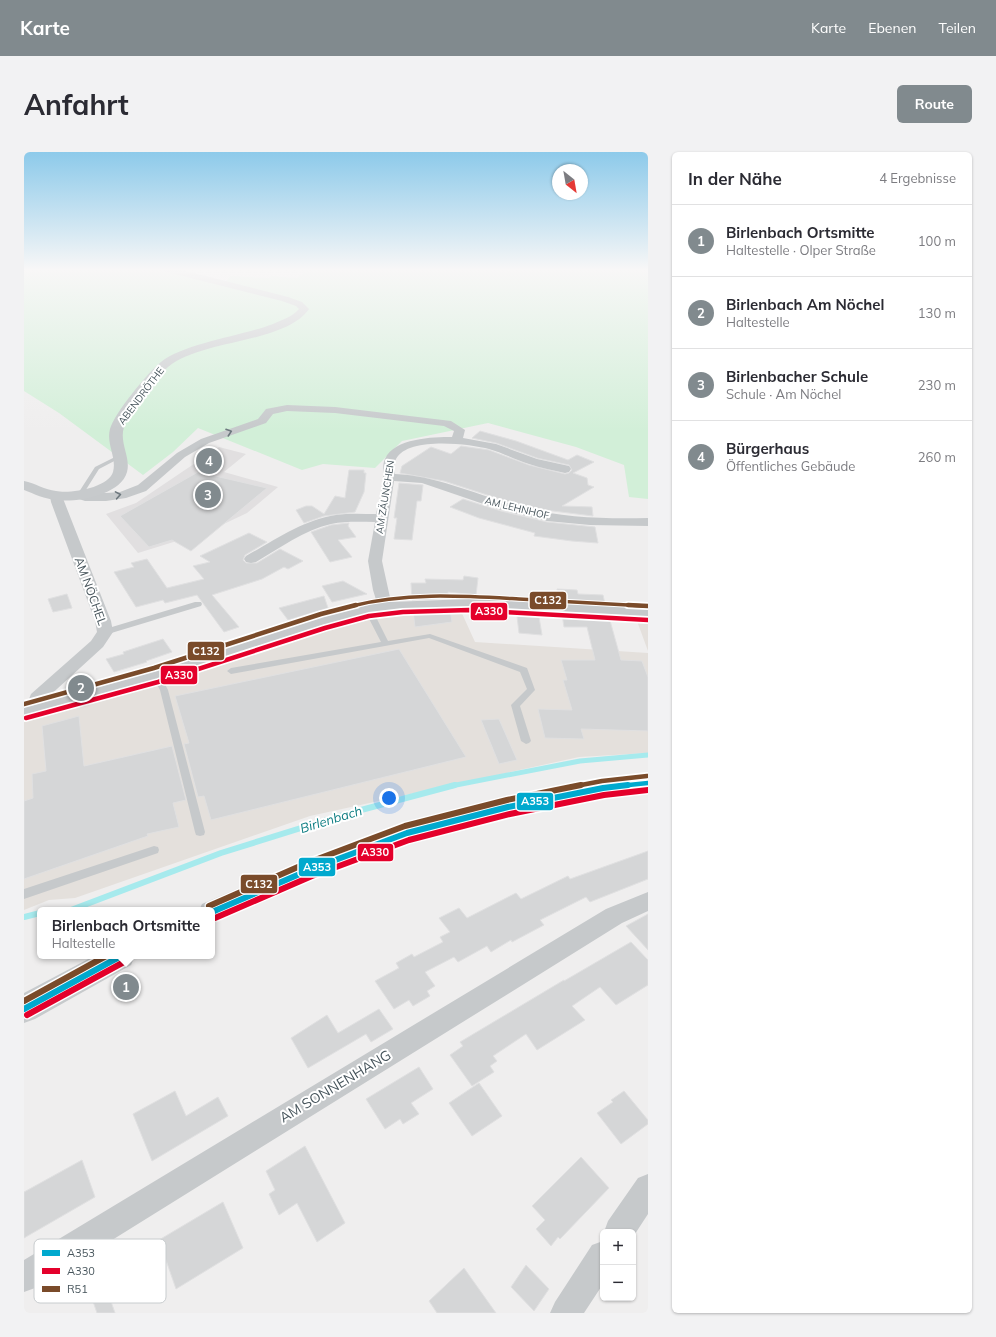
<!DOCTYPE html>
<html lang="de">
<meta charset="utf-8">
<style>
body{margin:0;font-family:Mulish,sans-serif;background:#f2f2f3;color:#2b2b33}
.controls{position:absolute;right:12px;bottom:12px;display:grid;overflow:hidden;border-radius:6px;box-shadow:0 1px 3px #0004}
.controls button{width:36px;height:36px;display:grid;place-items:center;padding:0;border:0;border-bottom:1px solid #e1e1e2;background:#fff;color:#2b2b33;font:20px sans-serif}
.compass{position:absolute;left:528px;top:12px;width:36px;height:36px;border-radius:50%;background:#fff;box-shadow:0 1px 3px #0004;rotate:149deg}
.you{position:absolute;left:365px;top:646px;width:14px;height:14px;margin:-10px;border:3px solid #fff;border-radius:50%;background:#1a73e8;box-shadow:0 0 0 6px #1a73e833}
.badge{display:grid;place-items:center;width:26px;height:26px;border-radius:50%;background:#818a8e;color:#fff;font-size:13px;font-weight:700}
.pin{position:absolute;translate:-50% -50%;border:2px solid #fff;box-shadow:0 1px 4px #0006}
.popup{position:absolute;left:13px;top:755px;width:178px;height:52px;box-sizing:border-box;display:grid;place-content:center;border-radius:6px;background:#fff;filter:drop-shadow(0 1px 3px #0005);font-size:13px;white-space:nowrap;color:#7c7c81}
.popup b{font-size:15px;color:#2b2b33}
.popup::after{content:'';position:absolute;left:50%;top:100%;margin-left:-8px;border:8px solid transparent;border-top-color:#fff}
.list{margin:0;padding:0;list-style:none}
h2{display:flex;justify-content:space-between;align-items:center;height:52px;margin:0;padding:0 16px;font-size:17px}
h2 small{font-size:13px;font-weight:400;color:#7c7c81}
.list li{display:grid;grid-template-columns:26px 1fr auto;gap:12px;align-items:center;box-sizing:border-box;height:72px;padding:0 16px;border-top:1px solid #e1e1e2}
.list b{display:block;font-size:15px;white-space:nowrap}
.list p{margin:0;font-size:13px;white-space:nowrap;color:#7c7c81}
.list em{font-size:13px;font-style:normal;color:#7c7c81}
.map{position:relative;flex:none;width:624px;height:1161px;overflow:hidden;border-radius:6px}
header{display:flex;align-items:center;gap:24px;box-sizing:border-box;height:56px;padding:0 20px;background:#818a8e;color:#fff}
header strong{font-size:19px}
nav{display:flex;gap:22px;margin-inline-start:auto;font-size:14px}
.intro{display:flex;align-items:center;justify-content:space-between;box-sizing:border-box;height:96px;padding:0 24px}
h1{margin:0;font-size:28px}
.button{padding:10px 18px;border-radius:6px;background:#818a8e;color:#fff;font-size:14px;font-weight:700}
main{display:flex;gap:24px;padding:0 24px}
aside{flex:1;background:#fff;border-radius:6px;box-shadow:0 1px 3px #0004}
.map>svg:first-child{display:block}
.commercial{fill:#e4e0dc}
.education{fill:#e1dfe0}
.green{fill:#d2efd8}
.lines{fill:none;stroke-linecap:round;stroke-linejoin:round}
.stream-far1{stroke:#a6eaed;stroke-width:5}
.stream{stroke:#a6eaed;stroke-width:6}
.building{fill:#d5d6d7;stroke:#e0e0e1}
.lane{fill:#c6c9cb;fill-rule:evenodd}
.street{fill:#c6c9cb;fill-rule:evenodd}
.secondary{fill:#c7cacc;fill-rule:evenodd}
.bus-1-far1-casing{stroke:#fff;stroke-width:8}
.bus-1-casing{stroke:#fff;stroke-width:9}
.bus-2-far1-casing{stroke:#fff;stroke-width:8}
.bus-2-casing{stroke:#fff;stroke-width:9}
.bus-3-far2-casing{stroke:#fff;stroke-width:5.5}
.bus-3-far1-casing{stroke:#fff;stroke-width:8}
.bus-3-casing{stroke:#fff;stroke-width:9}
.bus-1-far1{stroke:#00a9ce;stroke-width:4.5}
.bus-1{stroke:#00a9ce;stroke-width:6}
.bus-2-far1{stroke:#e4002b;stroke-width:4.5}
.bus-2{stroke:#e4002b;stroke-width:6}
.bus-3-far2{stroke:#7a4b2a;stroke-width:3.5}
.bus-3-far1{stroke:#7a4b2a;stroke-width:4.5}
.bus-3{stroke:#7a4b2a;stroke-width:6}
.oneway{stroke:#6c777d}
.labels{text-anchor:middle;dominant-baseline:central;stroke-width:4;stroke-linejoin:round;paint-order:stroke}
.far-street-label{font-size:10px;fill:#46545b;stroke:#fff}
.street-label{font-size:12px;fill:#46545b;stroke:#fff}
.water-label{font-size:13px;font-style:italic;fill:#0c7d82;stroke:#fff}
.near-street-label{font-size:14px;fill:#46545b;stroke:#fff}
.key{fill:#fff;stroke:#c8ccce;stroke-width:1}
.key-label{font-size:11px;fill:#46545b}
.line-badge{stroke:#fff;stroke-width:1.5}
.badge-label{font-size:11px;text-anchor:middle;font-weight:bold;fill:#fff}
</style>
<header>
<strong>Karte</strong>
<nav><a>Karte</a><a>Ebenen</a><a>Teilen</a></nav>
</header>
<div class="intro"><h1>Anfahrt</h1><a class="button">Route</a></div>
<main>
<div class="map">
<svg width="624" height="1161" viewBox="0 0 624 1161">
<rect width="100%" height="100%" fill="#efeeee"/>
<!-- commercial -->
<path class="commercial" d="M 436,457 L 451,490 L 624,501 L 624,601 L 555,605 L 286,664 L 51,746 L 25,748 L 0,758 L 0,567 L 254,490 L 363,462 L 405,458 Z
M 613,469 L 624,469 L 624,499 Z"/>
<!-- education -->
<path class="education" d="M 195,295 L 222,302 L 200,320 L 254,335 L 223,361 L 185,379 L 114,401 L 82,362 L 112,351 Z"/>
<!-- green -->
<path class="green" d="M 0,117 L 141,117 L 201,131 L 206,124 L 245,126 L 248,124 L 273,126 L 280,121 L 276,118 L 292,117 L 624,117 L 624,347 L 605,345 L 600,313 L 552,295 L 464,271 L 378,289 L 351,316 L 299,312 L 278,318 L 174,276 L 149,300 L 119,323 L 35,261 L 0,239 Z"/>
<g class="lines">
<!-- stream-far1 -->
<path class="stream-far1" d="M 427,634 L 556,609 L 624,603"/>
<!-- stream -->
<path class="stream" d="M 47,758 L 197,701 L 322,662 L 431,633
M 0,765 L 16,761"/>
</g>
<!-- building -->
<path class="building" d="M 456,279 L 492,289 L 544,308 L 553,303 L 570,310 L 549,321 L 563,326 L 564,333 L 570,335 L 538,354 L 568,355 L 569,364 L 513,357 L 482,349 L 420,329 L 376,321 L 378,314 L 407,295 L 427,302 L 437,294 L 465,298 L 505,313 L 541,322 L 545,321 L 548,318 L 545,313 L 513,306 L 472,291 L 448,286 Z
M 325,318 L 340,318 L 340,321 L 342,321 L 340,340 L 331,360 L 300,364 L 280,371 L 272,358 L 282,354 L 288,354 L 300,362 L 311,344 L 321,346 Z
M 174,320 L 243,336 L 167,399 L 148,388 L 125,395 L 96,364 Z
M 375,331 L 399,333 L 397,349 L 393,349 L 388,388 L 370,387 L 373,366 L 370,366 Z
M 439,347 L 477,359 L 523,370 L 571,375 L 574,391 L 548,389 L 510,384 L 511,381 L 455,366 L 426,355 Z
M 325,371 L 324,374 L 332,385 L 314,388 L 328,405 L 306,410 L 287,380 L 307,373 Z
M 225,381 L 243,390 L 221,403 L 219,408 L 222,411 L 233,411 L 256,397 L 279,409 L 264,417 L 260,415 L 238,427 L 188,443 L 215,475 L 200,480 L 173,443 L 141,451 L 139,448 L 112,455 L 90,420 L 110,415 L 107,411 L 123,407 L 143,436 L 180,427 L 169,414 L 186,410 L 176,404 Z
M 440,424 L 454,426 L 452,443 L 424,440 L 425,446 L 388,448 L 387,431 L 402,431 L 401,427 L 439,428 Z
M 319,429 L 343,442 L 308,450 L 298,434 Z
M 533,437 L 553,438 L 554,442 L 579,443 L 581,452 L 536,450 Z
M 43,442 L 48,456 L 29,460 L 24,447 Z
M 300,444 L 304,456 L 264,468 L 255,456 Z
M 426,457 L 428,470 L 391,475 L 389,459 Z
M 538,462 L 585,465 L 597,508 L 618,509 L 624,525 L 624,579 L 557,577 L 560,587 L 521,586 L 514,557 L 548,558 L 539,528 L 543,528 L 537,508 L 571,508 L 563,475 L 540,475 Z
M 493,464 L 515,465 L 518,483 L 495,481 Z
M 139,487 L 148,500 L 122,509 L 123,510 L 90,520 L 82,507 L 100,502 L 99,500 Z
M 375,497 L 442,605 L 187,668 L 180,644 L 174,645 L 160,592 L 165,591 L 151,544 Z
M 55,564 L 60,614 L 148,594 L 162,648 L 149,651 L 155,675 L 123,682 L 124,684 L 0,727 L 0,649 L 9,646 L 8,622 L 22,619 L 18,574 Z
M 475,567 L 493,608 L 475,612 L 457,568 Z
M 624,699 L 624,727 L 566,750 L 562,745 L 516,768 L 520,773 L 488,790 L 487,788 L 467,800 L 463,794 L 434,810 L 430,805 L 401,820 L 411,834 L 403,839 L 406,844 L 389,854 L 385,848 L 370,857 L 351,829 L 375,816 L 372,811 L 388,802 L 390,805 L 419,790 L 416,785 L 426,780 L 415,766 L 435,756 L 443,766 L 492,741 L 497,747 L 544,724 L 546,727 Z
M 624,762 L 624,798 L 602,774 Z
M 607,790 L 624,808 L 624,833 L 592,853 L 576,835 L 548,854 L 561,868 L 513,898 L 502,882 L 469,904 L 473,909 L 466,914 L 470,920 L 448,934 L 426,903 L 439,894 L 436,890 L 540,828 L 540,829 Z
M 355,857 L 369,877 L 347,890 L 342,882 L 284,916 L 267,886 L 303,863 L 314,881 Z
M 395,915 L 409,937 L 387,951 L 395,962 L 379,972 L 376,967 L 361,977 L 342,947 Z
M 455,931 L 478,964 L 448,984 L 425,951 Z
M 151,939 L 162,964 L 194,945 L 204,964 L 128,1009 L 109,962 Z
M 600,939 L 624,968 L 624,972 L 597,992 L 573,961 L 589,950 L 587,948 Z
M 281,994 L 321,1071 L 293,1090 L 273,1051 L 255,1063 L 245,1042 L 251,1038 L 242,1019 Z
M 557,1005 L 585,1036 L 536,1087 L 534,1085 L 527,1094 L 512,1077 L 521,1068 L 508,1054 Z
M 58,1008 L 71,1045 L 0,1086 L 0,1040 Z
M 199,1050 L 219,1096 L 152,1137 L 135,1088 Z
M 73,1109 L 91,1161 L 73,1161 L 58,1118 Z
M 502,1113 L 525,1137 L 510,1159 L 487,1135 Z
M 440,1116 L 472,1161 L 413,1161 L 405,1149 Z"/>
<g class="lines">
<!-- lane -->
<path class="lane" d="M 93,304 L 98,305 L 75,317 L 58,344 L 54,344 L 53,343 L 71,315 Z
M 171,450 L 177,450 L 178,452 L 177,454 L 84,482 L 78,482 L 77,480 L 78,478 Z
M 341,455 L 347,455 L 364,489 L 406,482 L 503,516 L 511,538 L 496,554 L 507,589 L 505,591 L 502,592 L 497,589 L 487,553 L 503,537 L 496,520 L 405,486 L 207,522 L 203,519 L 207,516 L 357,490 L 340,457 Z
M 132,520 L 135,521 L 144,538 L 181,680 L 180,683 L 176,684 L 172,683 L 171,680 L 136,538 L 128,523 Z
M 130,694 L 134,695 L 135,698 L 134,701 L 0,747 L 0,737 Z"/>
<!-- street -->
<path class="street" d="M 263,253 L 311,255 L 427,269 L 441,278 L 439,286 L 472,292 L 513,307 L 545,314 L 547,317 L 545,320 L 541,321 C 529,318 517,316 505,312 C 492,308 479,301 465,297 C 446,292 384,284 372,307 C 370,311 371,317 371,322 C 415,324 455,344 497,355 C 538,366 582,367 624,366 L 624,374 L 566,373 L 523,369 L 477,358 L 398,331 L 370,329 L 358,409 L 367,450 L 445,447 L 624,456 L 624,466 L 445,455 L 378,458 L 345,461 L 304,472 L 138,527 L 0,565 L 0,553 L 3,552 L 7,542 L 67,489 L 73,480 L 71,469 L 27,350 L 26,344 L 28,341 L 36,341 L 38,344 L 87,469 L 89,480 L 79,495 L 22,547 L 126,519 L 294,466 L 353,451 L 349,438 L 344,409 L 351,370 C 336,370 322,369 307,372 C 280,378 256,396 232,410 L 227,411 L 222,410 L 220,407 L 222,404 C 251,388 279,368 312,363 C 325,361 339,362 352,362 C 355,350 358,338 359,325 C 360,319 358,313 361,307 C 370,286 409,285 428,285 L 430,279 L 420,274 L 311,261 L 263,259 L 249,262 L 242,271 L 185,291 L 161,305 L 122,339 L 102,346 L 82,349 L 61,349 L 52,346 L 50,343 L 52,340 L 56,339 L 63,341 L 82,341 L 96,340 L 114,333 L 153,301 L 177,287 L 234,267 L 242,257 Z
M 624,740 L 624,759 L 598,771 L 11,1136 L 0,1140 L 0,1108 L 582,757 Z
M 624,1022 L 624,1062 L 609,1085 L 609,1080 L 580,1080 L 584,1069 L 614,1026 Z
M 579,1089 L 579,1132 L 560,1161 L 526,1161 L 531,1150 L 568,1093 Z"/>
<!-- secondary -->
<path class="secondary" d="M 138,117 L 154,117 L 264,145 L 278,150 L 285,157 C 260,192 178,187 144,215 C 132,225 104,261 100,275 C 95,291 107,305 103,320 C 97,343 52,351 32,348 C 21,347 10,342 0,338 L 0,329 C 11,331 21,338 32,339 C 46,342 84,336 89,320 C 93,306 82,292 86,277 C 90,262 124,220 137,210 C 161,191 218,184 249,172 C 258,168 268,165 275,157 L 272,154 L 258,149 L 139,119 Z
M 624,622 L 624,640 L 579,645 L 484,664 L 387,690 L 294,726 L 188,772 L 188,758 L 175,758 L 178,752 L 276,710 L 383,671 L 484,646 L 579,627 Z
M 70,804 L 111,804 L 107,813 L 11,867 L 0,871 L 0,841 Z"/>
<defs>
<path id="bus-1-far1" d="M 595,634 L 624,631"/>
<path id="bus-1" d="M 188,760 L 285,718 L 383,681 L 484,655 L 579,636 L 604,633
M 0,857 L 97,804"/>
<path id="bus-2-far1" d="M 2,566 L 134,530 L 301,476 L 345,464 L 379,460 L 445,458 L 624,468"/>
<path id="bus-2" d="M 191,766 L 288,724 L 385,688 L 486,662 L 580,643 L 624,638
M 3,863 L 100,810"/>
<path id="bus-3-far2" d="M 328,454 C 381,440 440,444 495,447 C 537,449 580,452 622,454"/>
<path id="bus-3-far1" d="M 604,453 L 624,454
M 0,552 L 130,516 L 297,462 L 332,453
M 552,634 L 578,629 L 623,624"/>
<path id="bus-3" d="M 185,754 L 283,711 L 381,674 L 483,648 L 557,633
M 0,849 L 82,804"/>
</defs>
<!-- bus-1-far1 casing -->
<use href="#bus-1-far1" class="bus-1-far1-casing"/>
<!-- bus-1 casing -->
<use href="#bus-1" class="bus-1-casing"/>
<!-- bus-2-far1 casing -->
<use href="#bus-2-far1" class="bus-2-far1-casing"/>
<!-- bus-2 casing -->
<use href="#bus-2" class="bus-2-casing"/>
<!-- bus-3-far2 casing -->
<use href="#bus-3-far2" class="bus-3-far2-casing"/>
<!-- bus-3-far1 casing -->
<use href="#bus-3-far1" class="bus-3-far1-casing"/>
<!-- bus-3 casing -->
<use href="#bus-3" class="bus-3-casing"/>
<!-- bus-1-far1 -->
<use href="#bus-1-far1" class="bus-1-far1"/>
<!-- bus-1 -->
<use href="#bus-1" class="bus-1"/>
<!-- bus-2-far1 -->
<use href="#bus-2-far1" class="bus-2-far1"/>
<!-- bus-2 -->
<use href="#bus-2" class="bus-2"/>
<!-- bus-3-far2 -->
<use href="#bus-3-far2" class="bus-3-far2"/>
<!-- bus-3-far1 -->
<use href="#bus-3-far1" class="bus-3-far1"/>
<!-- bus-3 -->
<use href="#bus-3" class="bus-3"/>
</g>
<!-- one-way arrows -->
<defs><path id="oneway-chevron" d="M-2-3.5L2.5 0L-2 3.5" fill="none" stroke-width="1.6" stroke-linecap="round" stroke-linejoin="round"/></defs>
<g class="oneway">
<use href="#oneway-chevron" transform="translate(205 280) rotate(-19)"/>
<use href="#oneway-chevron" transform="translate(94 343) rotate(-10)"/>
</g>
<!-- sky -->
<linearGradient id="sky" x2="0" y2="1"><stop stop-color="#8dcaea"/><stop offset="0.42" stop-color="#f8f7f7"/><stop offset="1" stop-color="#f8f7f7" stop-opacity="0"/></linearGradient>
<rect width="624" height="280" fill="url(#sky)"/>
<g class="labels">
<!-- far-street labels -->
<g class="far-street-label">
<text transform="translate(117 244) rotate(-53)">ABENDRÖTHE</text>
<text transform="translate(361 345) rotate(-81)">AM ZÄUNCHEN</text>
<text transform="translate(493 356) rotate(14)">AM LEHNHOF</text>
</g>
<!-- street labels -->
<g class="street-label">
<text transform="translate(67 439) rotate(70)">AM NÖCHEL</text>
</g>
<!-- water labels -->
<g class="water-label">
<text transform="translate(307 667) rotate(-17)">Birlenbach</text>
</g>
<!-- near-street labels -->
<g class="near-street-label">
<text transform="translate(311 934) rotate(-31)">AM SONNENHANG</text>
</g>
</g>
<!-- legend -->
<rect x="10" y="1087" width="132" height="64" rx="6" class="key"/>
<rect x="18" y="1098" width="18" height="6" fill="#00a9ce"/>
<rect x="18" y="1116" width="18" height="6" fill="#e4002b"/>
<rect x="18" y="1134" width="18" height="6" fill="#7a4b2a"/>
<g class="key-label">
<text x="43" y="1105">A353</text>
<text x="43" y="1123">A330</text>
<text x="43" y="1141">R51</text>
</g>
<g class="line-badge">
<rect x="505" y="439" width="38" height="19" rx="4" fill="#7a4b2a"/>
<rect x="446" y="450" width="38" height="19" rx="4" fill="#e4002b"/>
<rect x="163" y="489" width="38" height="20" rx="4" fill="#7a4b2a"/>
<rect x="136" y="513" width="38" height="20" rx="4" fill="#e4002b"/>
<rect x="492" y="640" width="38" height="19" rx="4" fill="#00a9ce"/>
<rect x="333" y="691" width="37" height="19" rx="4" fill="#e4002b"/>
<rect x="274" y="705" width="38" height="20" rx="4" fill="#00a9ce"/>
<rect x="216" y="722" width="38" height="20" rx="4" fill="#7a4b2a"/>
</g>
<g class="badge-label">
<text x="524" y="452">C132</text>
<text x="465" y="463">A330</text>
<text x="182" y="503">C132</text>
<text x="155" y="527">A330</text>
<text x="511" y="653">A353</text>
<text x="351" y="704">A330</text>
<text x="293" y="719">A353</text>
<text x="235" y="736">C132</text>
</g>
</svg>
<div class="controls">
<button>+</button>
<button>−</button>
</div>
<svg class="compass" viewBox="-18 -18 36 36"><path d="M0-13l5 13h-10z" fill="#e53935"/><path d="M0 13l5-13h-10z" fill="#7c7c81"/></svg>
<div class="you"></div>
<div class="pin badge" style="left:102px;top:835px">1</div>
<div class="popup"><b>Birlenbach Ortsmitte</b>Haltestelle</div>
<div class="pin badge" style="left:57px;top:536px">2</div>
<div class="pin badge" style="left:184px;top:343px">3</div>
<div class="pin badge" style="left:185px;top:309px">4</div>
</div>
<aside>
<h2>In der Nähe<small>4 Ergebnisse</small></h2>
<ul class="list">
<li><span class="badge">1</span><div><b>Birlenbach Ortsmitte</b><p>Haltestelle · Olper Straße</p></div><em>100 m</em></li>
<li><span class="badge">2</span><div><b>Birlenbach Am Nöchel</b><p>Haltestelle</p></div><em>130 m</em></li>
<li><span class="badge">3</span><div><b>Birlenbacher Schule</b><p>Schule · Am Nöchel</p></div><em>230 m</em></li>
<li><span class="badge">4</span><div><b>Bürgerhaus</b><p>Öffentliches Gebäude</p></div><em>260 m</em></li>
</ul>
</aside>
</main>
